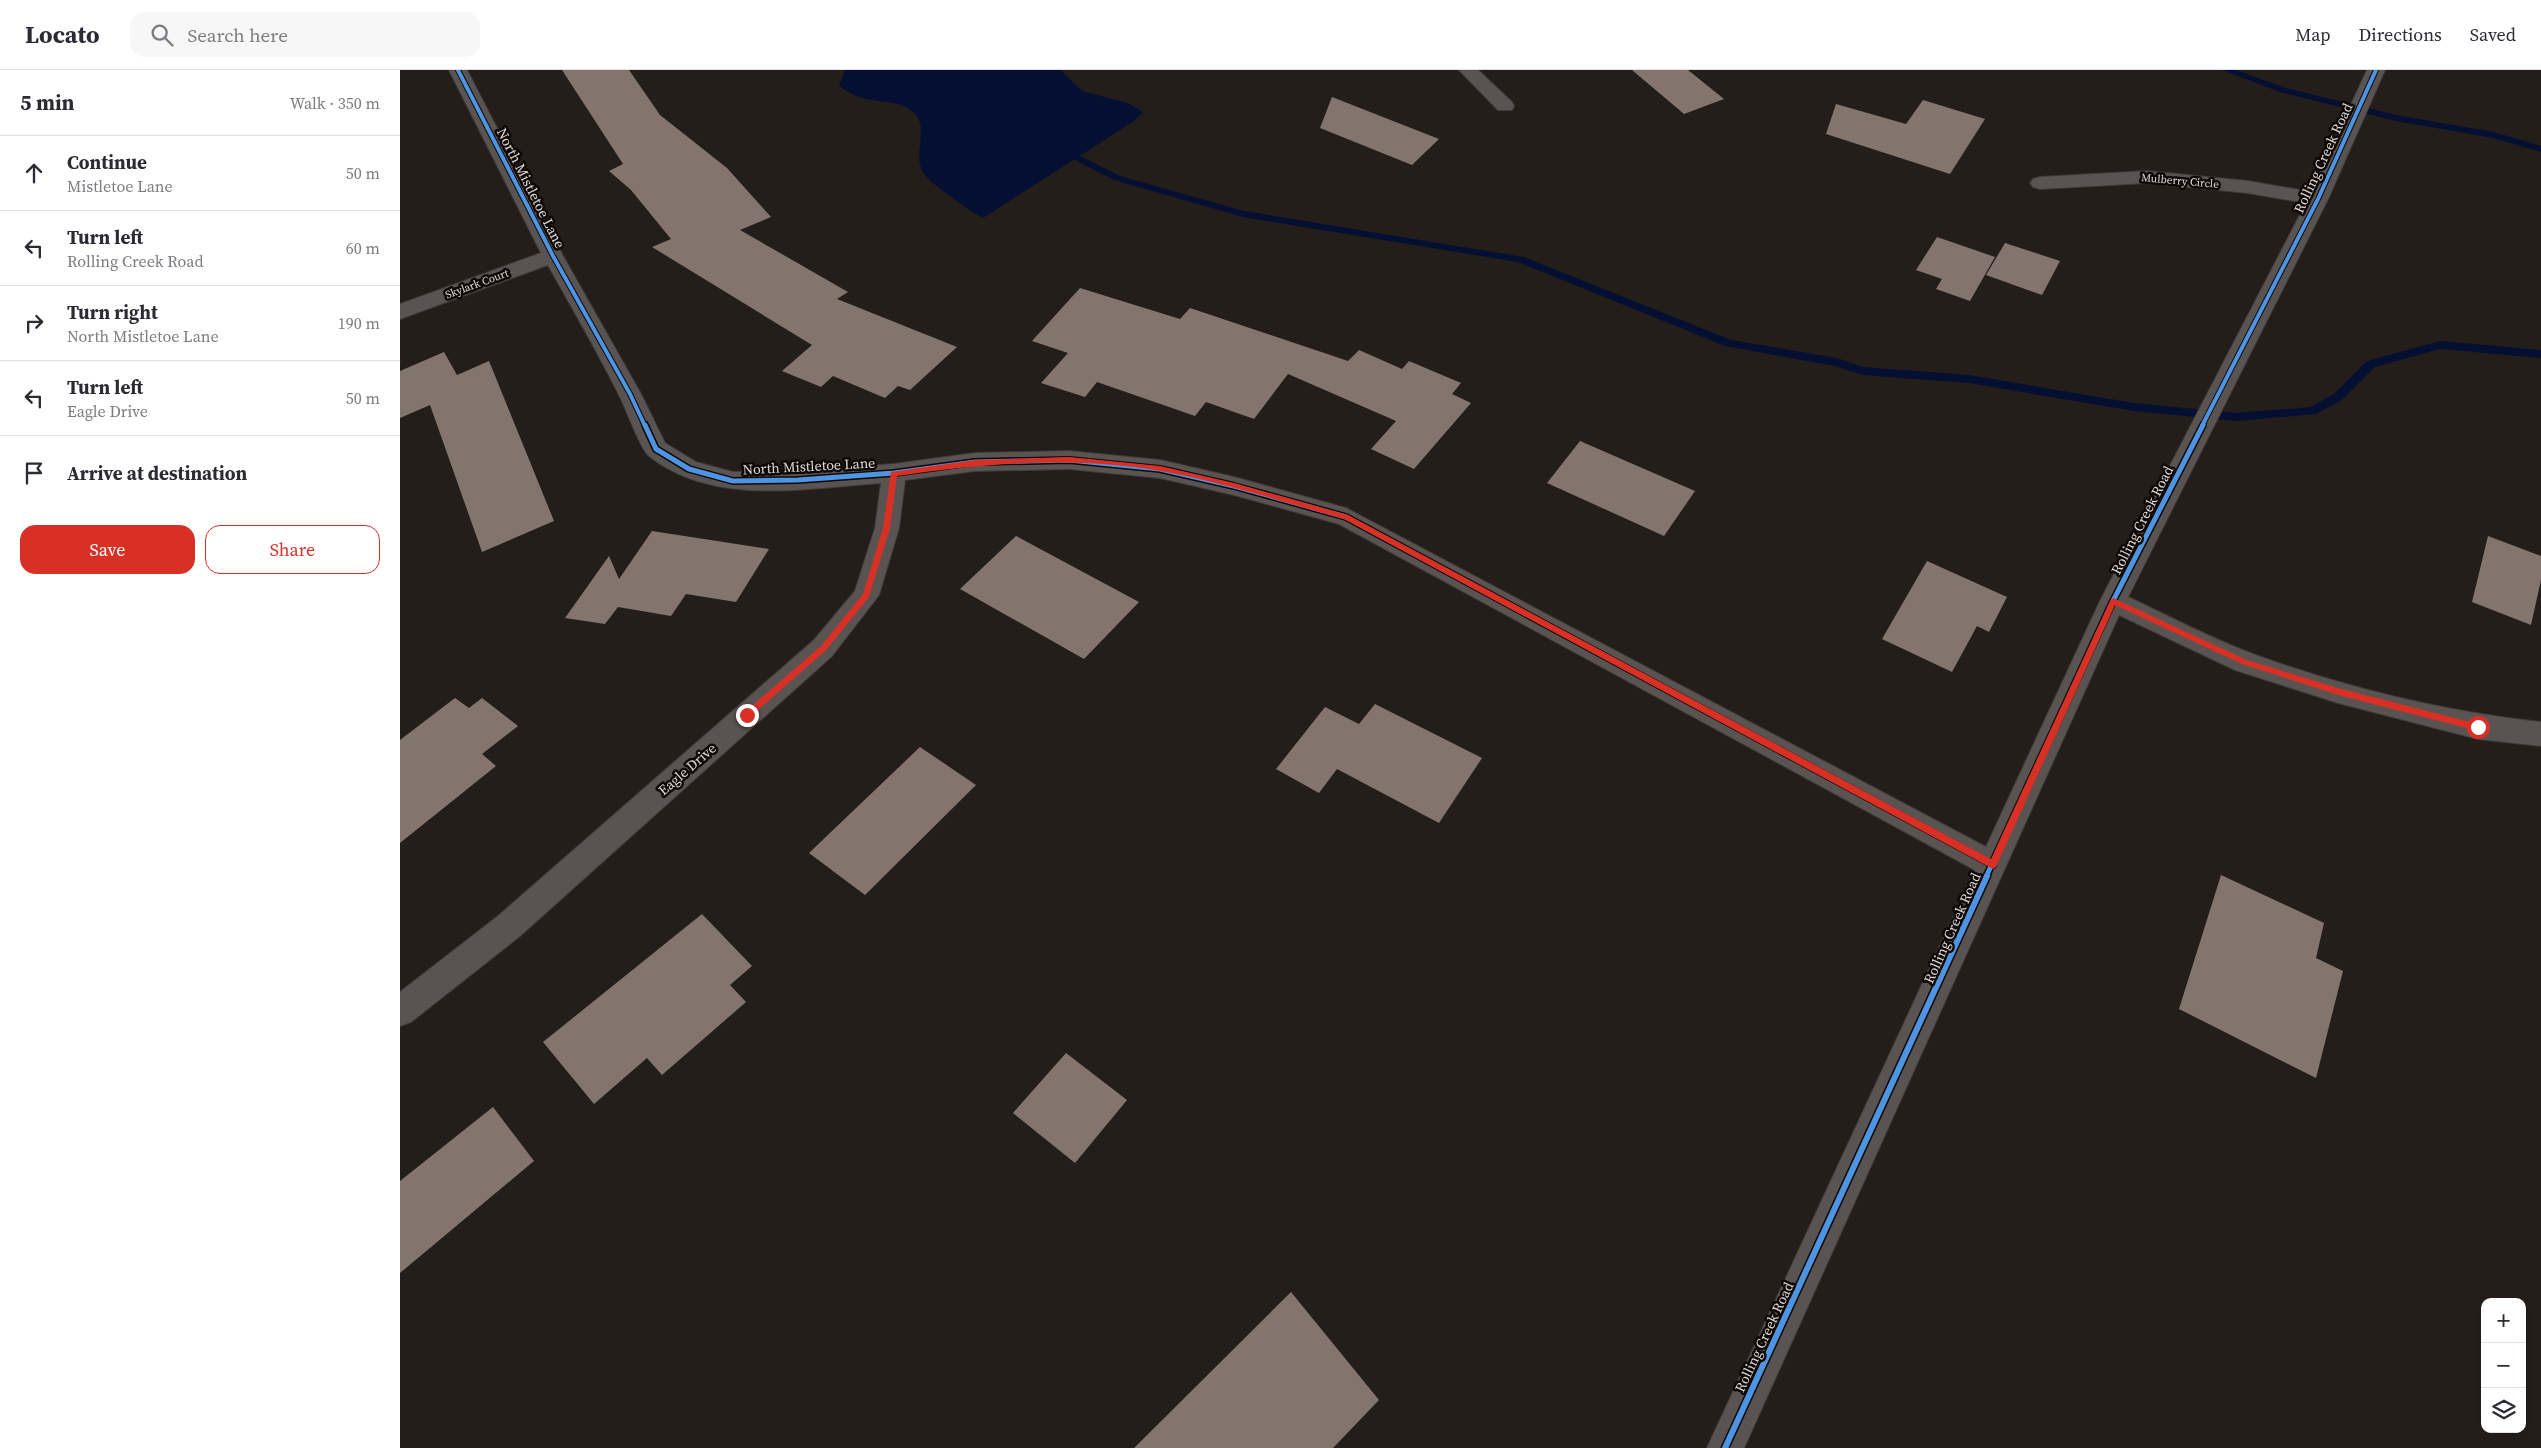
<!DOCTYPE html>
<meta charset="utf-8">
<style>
body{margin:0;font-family:"Source Serif 4",serif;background:#f7f7f7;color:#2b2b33}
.controls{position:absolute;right:15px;bottom:15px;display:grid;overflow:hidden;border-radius:10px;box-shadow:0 2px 8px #0003}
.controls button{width:45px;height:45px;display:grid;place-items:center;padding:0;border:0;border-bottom:1px solid #e1e1e2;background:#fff;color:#2b2b33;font:25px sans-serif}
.stop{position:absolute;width:15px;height:15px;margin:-11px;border:4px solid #d93025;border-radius:50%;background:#fff}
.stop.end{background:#d93025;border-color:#fff;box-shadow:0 1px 5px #0008}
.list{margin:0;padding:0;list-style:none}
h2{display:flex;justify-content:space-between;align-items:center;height:65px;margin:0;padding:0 20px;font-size:21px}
h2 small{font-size:16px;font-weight:400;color:#7c7c81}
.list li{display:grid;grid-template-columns:32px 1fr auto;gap:15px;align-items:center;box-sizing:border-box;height:75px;padding:0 20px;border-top:1px solid #e1e1e2}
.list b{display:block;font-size:19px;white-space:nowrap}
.list p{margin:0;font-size:16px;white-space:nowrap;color:#7c7c81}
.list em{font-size:16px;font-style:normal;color:#7c7c81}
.actions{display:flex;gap:10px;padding:15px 20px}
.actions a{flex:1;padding:11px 0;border:1px solid #d93025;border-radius:15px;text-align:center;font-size:18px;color:#d93025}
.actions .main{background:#d93025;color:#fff}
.icon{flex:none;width:28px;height:28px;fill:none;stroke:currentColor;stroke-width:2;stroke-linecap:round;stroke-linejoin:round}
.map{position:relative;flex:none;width:2141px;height:1378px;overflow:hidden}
header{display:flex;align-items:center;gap:30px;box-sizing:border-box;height:70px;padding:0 25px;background:#fff;border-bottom:1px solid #e1e1e2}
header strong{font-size:24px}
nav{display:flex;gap:28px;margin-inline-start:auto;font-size:18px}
.search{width:350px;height:45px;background:#f7f7f7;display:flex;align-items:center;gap:12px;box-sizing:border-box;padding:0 18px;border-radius:15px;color:#7c7c81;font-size:19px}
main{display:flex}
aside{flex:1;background:#fff}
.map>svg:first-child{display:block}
.water{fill:#050f32}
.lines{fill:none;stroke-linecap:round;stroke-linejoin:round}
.stream{fill:#050f32;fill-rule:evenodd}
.building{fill:#83756e}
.street-casing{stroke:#3f3a38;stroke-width:2}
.street{fill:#595452;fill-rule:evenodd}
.cycleway-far2-casing{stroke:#0d0806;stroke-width:6}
.cycleway-far1-casing{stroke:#0d0806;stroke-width:8}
.cycleway-casing{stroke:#0d0806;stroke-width:9}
.cycleway-far2{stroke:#4d94e3;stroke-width:4}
.cycleway-far1{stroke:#4d94e3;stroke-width:5}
.cycleway{stroke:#4d94e3;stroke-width:6}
.route{fill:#d93025}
.labels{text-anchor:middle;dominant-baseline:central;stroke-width:5;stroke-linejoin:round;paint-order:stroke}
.far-street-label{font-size:11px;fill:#e0d8d4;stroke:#0d0806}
.street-label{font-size:14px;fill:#e0d8d4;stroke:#0d0806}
</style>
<header>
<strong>Locato</strong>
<div class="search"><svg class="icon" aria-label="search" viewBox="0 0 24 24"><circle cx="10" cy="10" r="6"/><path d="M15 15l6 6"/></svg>Search here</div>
<nav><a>Map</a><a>Directions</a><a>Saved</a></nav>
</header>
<main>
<aside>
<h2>5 min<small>Walk · 350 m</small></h2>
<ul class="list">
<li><svg class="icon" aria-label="ahead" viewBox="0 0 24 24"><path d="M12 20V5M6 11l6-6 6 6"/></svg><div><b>Continue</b><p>Mistletoe Lane</p></div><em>50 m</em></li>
<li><svg class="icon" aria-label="left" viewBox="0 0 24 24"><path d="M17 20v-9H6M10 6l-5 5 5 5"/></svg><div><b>Turn left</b><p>Rolling Creek Road</p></div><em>60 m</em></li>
<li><svg class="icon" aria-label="right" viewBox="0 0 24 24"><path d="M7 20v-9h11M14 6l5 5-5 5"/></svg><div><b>Turn right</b><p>North Mistletoe Lane</p></div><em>190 m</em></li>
<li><svg class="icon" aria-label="left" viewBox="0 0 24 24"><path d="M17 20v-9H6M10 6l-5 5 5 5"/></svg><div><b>Turn left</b><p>Eagle Drive</p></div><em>50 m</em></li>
<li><svg class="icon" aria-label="arrive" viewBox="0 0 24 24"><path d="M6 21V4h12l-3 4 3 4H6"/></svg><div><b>Arrive at destination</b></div></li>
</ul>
<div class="actions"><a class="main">Save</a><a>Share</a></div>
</aside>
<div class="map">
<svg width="2141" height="1378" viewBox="0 0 2141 1378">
<rect width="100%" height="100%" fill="#241e1b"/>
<!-- water -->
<path class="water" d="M 445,0 L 661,0 L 682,21 L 728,33 L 743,42 L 734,51 L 583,148 L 574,143 C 563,135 529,113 523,102 C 512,84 530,58 514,43 C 501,30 483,33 467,29 C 456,27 448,22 439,16 Z"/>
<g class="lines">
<!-- stream -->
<path class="stream" d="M 1822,0 L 1836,0 L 1886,18 L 1996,45 L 2094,62 L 2141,76 L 2141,82 L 2093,68 L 1996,51 L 1880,22 Z
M 660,76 L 720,106 L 844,141 L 1124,187 L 1331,270 L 1437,288 L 1463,297 L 1569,305 L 1734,333 L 1836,343 L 1910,337 L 1934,324 L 1967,291 L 2040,271 L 2141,280 L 2141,288 L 2040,279 L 1975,297 L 1942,330 L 1916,344 L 1836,351 L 1734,341 L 1569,313 L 1462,305 L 1435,296 L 1325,276 L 1118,192 L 843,147 L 714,110 L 657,81 L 655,79 Z"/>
</g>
<!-- building -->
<path class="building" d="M 162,0 L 229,0 L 260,45 L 327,98 L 371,147 L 340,160 L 448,222 L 437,229 L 557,277 L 510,320 L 498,316 L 485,328 L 433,306 L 421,317 L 382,301 L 412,275 L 252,177 L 271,169 L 231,120 L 209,101 L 223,94 Z
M 1232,0 L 1288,0 L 1324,29 L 1284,44 Z
M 932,27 L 1039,69 L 1012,95 L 920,58 Z
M 1523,30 L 1585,49 L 1550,104 L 1426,64 L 1436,34 L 1506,54 Z
M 1537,167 L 1595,187 L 1570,231 L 1536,219 L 1542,209 L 1516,200 Z
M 1605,173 L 1660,191 L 1642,225 L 1586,205 Z
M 680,218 L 780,249 L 790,238 L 948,291 L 959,280 L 1002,299 L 1009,291 L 1061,313 L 1052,324 L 1071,333 L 1014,399 L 971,379 L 996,351 L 888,304 L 854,349 L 806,332 L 795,346 L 697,312 L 685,327 L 641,313 L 668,283 L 632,271 Z
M 44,282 L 57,305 L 89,291 L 154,451 L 82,482 L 30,335 L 0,348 L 0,301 Z
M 1180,371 L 1295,421 L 1264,466 L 1147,413 Z
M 252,461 L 369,479 L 336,532 L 286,524 L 271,546 L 218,537 L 205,554 L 165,548 L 209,486 L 219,509 Z
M 616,466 L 739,532 L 684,589 L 560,519 Z
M 2088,466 L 2141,486 L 2141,510 L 2131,555 L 2072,532 Z
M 1527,491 L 1607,527 L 1589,562 L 1577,556 L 1552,602 L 1482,569 Z
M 55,628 L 69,638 L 82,628 L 118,656 L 82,684 L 96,696 L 0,773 L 0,670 Z
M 975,634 L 1082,688 L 1039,753 L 937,699 L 919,723 L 876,699 L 925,637 L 959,654 Z
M 520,677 L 576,715 L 465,825 L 409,783 Z
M 1821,805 L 1924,853 L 1916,888 L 1943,901 L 1916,1008 L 1779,939 Z
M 302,844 L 352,896 L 330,915 L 346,932 L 262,1005 L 247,988 L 194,1034 L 143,972 Z
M 666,983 L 727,1030 L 675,1093 L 613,1043 Z
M 93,1037 L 134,1091 L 0,1203 L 0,1111 Z
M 891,1222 L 979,1330 L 933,1378 L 734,1378 Z"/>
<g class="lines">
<defs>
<path id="street" d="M 49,0 L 67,0 L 163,186 L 241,324 L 265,373 L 296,392 L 333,402 L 398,401 L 494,394 L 575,383 L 669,381 L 760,390 L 834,407 L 946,438 L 1586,777 L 1700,531 L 1906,133 L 1848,123 L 1747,113 L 1640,119 L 1633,117 L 1630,113 L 1633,109 L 1640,107 L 1747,101 L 1848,111 L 1911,122 L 1967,0 L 1985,0 L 1928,129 L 1728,527 C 1769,546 1810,568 1853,584 C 1943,617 2046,642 2141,652 L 2141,676 L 2078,669 L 1938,633 L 1835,600 L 1719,545 L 1344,1378 L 1307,1378 L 1575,800 L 939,454 L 834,425 L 760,408 L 669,399 L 575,401 L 505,410 L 499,458 L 479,525 L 432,586 L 120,866 L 11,952 L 0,956 L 0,922 L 98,846 L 414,570 L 455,521 L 475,458 L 481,413 C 406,418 313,437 249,386 C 240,379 226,338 219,325 C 197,281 172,238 148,195 L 0,249 L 0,234 L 141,183 Z
M 1059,0 L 1078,0 L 1112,32 L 1114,36 L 1112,40 L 1098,40 Z"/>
</defs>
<!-- street casing -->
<use href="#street" class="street-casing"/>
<!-- street -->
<use href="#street" class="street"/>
<defs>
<path id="cycleway-far2" d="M 58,0 L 153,186 L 230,324 L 245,356
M 1802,356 L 1918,129 L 1976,0"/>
<path id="cycleway-far1" d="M 245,355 L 256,379 L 289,399 L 333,411 L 398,410 L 494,403 L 575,392 L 669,390 L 760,399 L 834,416 L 946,447 L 1593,795
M 1586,807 L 1713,531 L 1803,355"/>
<path id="cycleway" d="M 1325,1378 L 1587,806"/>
</defs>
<!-- cycleway-far2 casing -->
<use href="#cycleway-far2" class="cycleway-far2-casing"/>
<!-- cycleway-far1 casing -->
<use href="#cycleway-far1" class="cycleway-far1-casing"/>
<!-- cycleway casing -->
<use href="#cycleway" class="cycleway-casing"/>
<!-- cycleway-far2 -->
<use href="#cycleway-far2" class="cycleway-far2"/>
<!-- cycleway-far1 -->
<use href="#cycleway-far1" class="cycleway-far1"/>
<!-- cycleway -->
<use href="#cycleway" class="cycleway"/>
</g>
<!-- route -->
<path class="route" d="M 669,387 L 760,396 L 834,413 L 948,445 L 1591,789 L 1710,531 L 1713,528 L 1847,590 L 1938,618 L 2078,654 L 2082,657 L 2078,661 L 1938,625 L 1842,594 L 1715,535 L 1596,797 L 1593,799 L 944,449 C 883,432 822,412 761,401 C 673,386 584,393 497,406 L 490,458 L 469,527 L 426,580 L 350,647 L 344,647 L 344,643 L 421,576 L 463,524 L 483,458 L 491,402 L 575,390 Z"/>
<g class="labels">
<!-- far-street labels -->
<g class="far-street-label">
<text transform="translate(1780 111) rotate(5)">Mulberry Circle</text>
<text transform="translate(77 214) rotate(-20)">Skylark Court</text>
</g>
<!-- street labels -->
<g class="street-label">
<text transform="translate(1923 88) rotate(-65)">Rolling Creek Road</text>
<text transform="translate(131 118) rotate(63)">North Mistletoe Lane</text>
<text transform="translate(409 396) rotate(-3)">North Mistletoe Lane</text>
<text transform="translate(1742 450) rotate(-63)">Rolling Creek Road</text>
<text transform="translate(287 699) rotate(-41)">Eagle Drive</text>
<text transform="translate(1552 858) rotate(-66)">Rolling Creek Road</text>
<text transform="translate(1364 1267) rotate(-65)">Rolling Creek Road</text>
</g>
</g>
</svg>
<div class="controls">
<button>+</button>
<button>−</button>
<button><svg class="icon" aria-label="layers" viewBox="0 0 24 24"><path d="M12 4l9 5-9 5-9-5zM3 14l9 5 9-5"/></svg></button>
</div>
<div class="stop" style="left:2078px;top:657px"></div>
<div class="stop end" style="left:347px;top:645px"></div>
</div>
</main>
